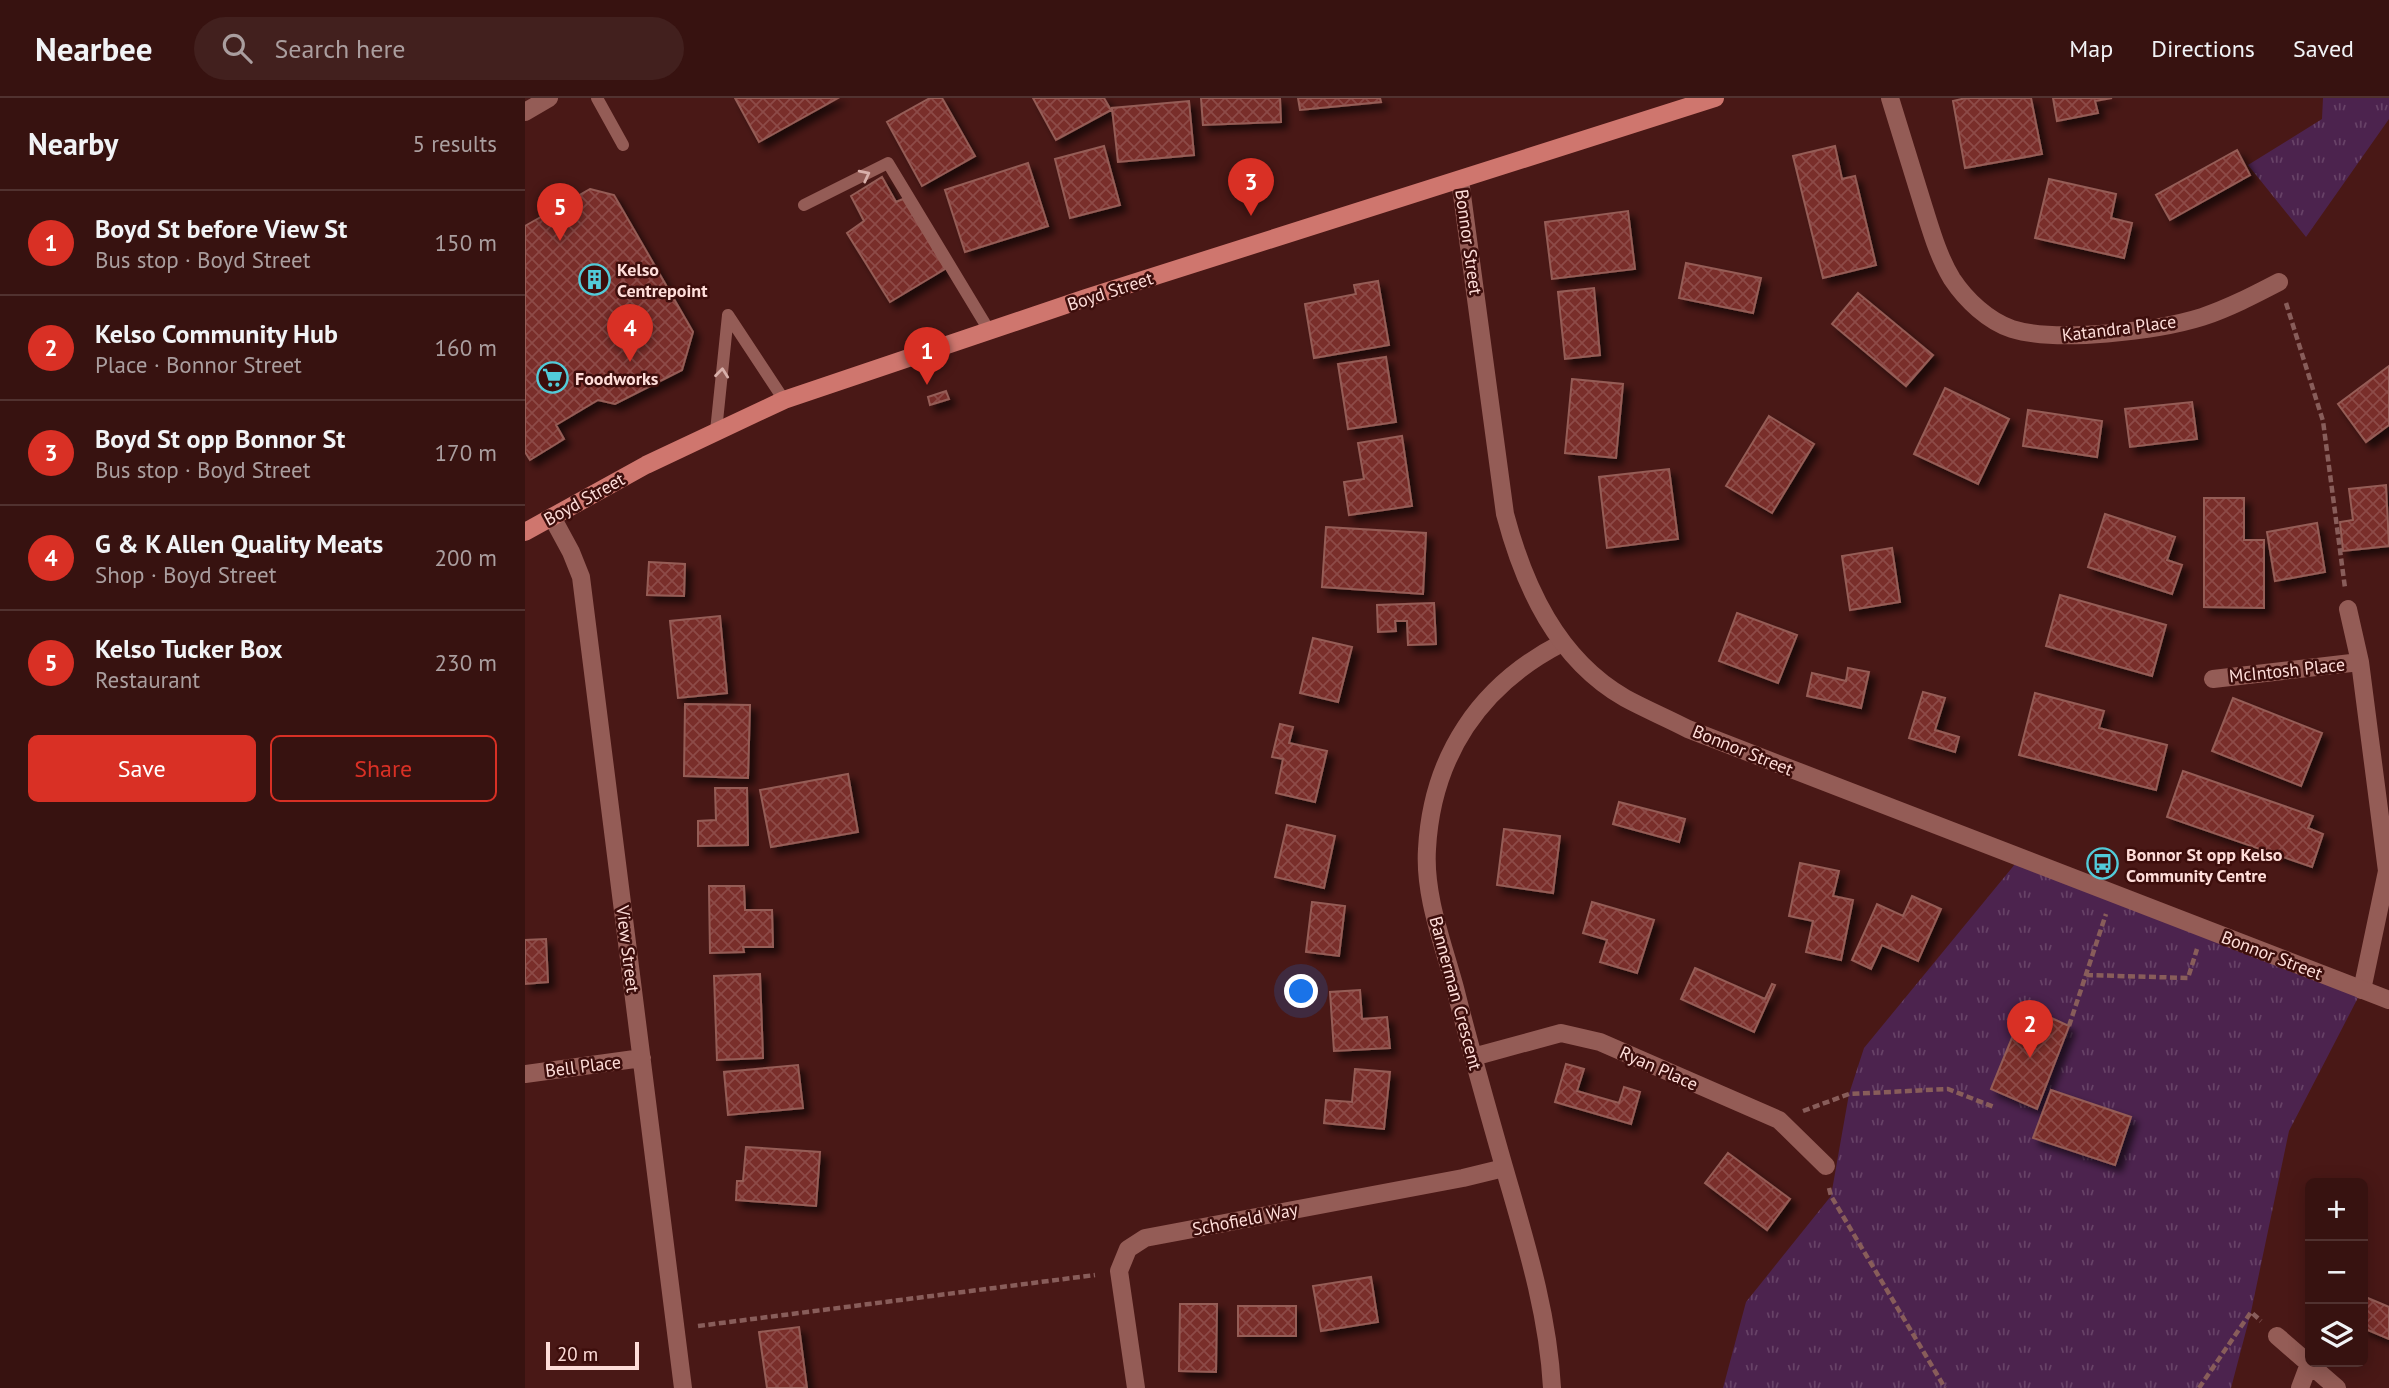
<!DOCTYPE html>
<meta charset="utf-8">
<style>
body{margin:0;font-family:"PT Sans",sans-serif;background:#42201e;color:#f1f3f6}
.controls{position:absolute;right:21px;bottom:21px;display:grid;overflow:hidden;border-radius:10px;box-shadow:0 4px 18px #0003}
.controls button{width:63px;height:63px;display:grid;place-items:center;padding:0;border:0;border-bottom:2px solid #513230;background:#371210;color:#f1f3f6;font:35px sans-serif}
.scale{position:absolute;left:21px;bottom:18px;width:93px;box-sizing:border-box;padding-left:7px;border:4px solid #feddd9;border-top:0;font-size:19px;line-height:24px;white-space:nowrap;color:#feddd9;-webkit-text-stroke:5px #3d0e0c;paint-order:stroke}
.you{position:absolute;left:777px;top:894px;width:24px;height:24px;margin:-18px;border:5px solid #fff;border-radius:50%;background:#1a73e8;box-shadow:0 0 0 10px #1a73e833}
.badge{display:grid;place-items:center;width:46px;height:46px;border-radius:50%;background:#d93025;color:#fff;font-size:23px;font-weight:700}
.pin{position:absolute;translate:-50% -58px;filter:drop-shadow(0 2px 4px #0008)}
.pin::after{content:'';position:absolute;top:37px;width:24px;height:21px;background:inherit;clip-path:polygon(0 0,100% 0,50% 100%)}
.list{margin:0;padding:0;list-style:none}
h2{display:flex;justify-content:space-between;align-items:center;height:91px;margin:0;padding:0 28px;font-size:30px}
h2 small{font-size:23px;font-weight:400;color:#aa9e9f}
.list li{display:grid;grid-template-columns:46px 1fr auto;gap:21px;align-items:center;box-sizing:border-box;height:105px;padding:0 28px;border-top:2px solid #513230}
.list b{display:block;font-size:26px;white-space:nowrap}
.list p{margin:0;font-size:23px;white-space:nowrap;color:#aa9e9f}
.list em{font-size:23px;font-style:normal;color:#aa9e9f}
.actions{display:flex;gap:14px;padding:21px 28px}
.actions a{flex:1;padding:16px 0;border:2px solid #d93025;border-radius:10px;text-align:center;font-size:24px;color:#d93025}
.actions .main{background:#d93025;color:#fff}
.icon{flex:none;width:38px;height:38px;fill:none;stroke:currentColor;stroke-width:2;stroke-linecap:round;stroke-linejoin:round}
.map{position:relative;flex:none;width:1864px;height:1290px;overflow:hidden}
header{display:flex;align-items:center;gap:42px;box-sizing:border-box;height:98px;padding:0 35px;background:#371210;border-bottom:2px solid #513230}
header strong{font-size:33px}
nav{display:flex;gap:38px;margin-inline-start:auto;font-size:24px}
.search{width:490px;height:63px;background:#42201e;display:flex;align-items:center;gap:18px;box-sizing:border-box;padding:0 24px;border-radius:38px;color:#aa9e9f;font-size:26px}
main{display:flex}
aside{flex:1;background:#371210}
.map>svg:first-child{display:block}
.grass{fill:url(#grass-tufts)}
.building{fill:url(#building-cross-hatch);stroke:#955d57;stroke-width:2;filter:url(#shadow)}
.lines{fill:none;stroke-linecap:round;stroke-linejoin:round}
.path{stroke:#885d5a;stroke-width:4.5;stroke-dasharray:7 3.5;stroke-linecap:butt}
.service{stroke:#945c56;stroke-width:12}
.minor{stroke:#945c56;stroke-width:18}
.tertiary{stroke:#945c56;stroke-width:18}
.secondary{stroke:#cf766e;stroke-width:18}
.oneway{stroke:#d9b0ab}
.labels{text-anchor:middle;dominant-baseline:central;stroke-width:5;stroke-linejoin:round;paint-order:stroke}
.street-label{font-size:18px;fill:#feddd9;stroke:#3d0e0c}
.poi-label{font-size:18px;font-weight:bold;fill:#feddd9;stroke:#3d0e0c;text-anchor:start}
</style>
<header>
<strong>Nearbee</strong>
<div class="search"><svg class="icon" aria-label="search" viewBox="0 0 24 24"><circle cx="10" cy="10" r="6"/><path d="M15 15l6 6"/></svg>Search here</div>
<nav><a>Map</a><a>Directions</a><a>Saved</a></nav>
</header>
<main>
<aside>
<h2>Nearby<small>5 results</small></h2>
<ul class="list">
<li><span class="badge">1</span><div><b>Boyd St before View St</b><p>Bus stop · Boyd Street</p></div><em>150 m</em></li>
<li><span class="badge">2</span><div><b>Kelso Community Hub</b><p>Place · Bonnor Street</p></div><em>160 m</em></li>
<li><span class="badge">3</span><div><b>Boyd St opp Bonnor St</b><p>Bus stop · Boyd Street</p></div><em>170 m</em></li>
<li><span class="badge">4</span><div><b>G &amp; K Allen Quality Meats</b><p>Shop · Boyd Street</p></div><em>200 m</em></li>
<li><span class="badge">5</span><div><b>Kelso Tucker Box</b><p>Restaurant</p></div><em>230 m</em></li>
</ul>
<div class="actions"><a class="main">Save</a><a>Share</a></div>
</aside>
<div class="map">
<svg width="1864" height="1290" viewBox="0 0 1864 1290">
<defs>
<pattern id="grass-tufts" width="24" height="20" patternUnits="userSpaceOnUse" patternTransform="scale(1.75)"><rect width="24" height="20" fill="#4c234e"/><path d="M3 7l-1-3M5 7V3M7 7l1-3M15 17l-1-3M17 17v-4M19 17l1-3" fill="none" stroke="#674267"/></pattern>
<pattern id="building-cross-hatch" width="8" height="8" patternUnits="userSpaceOnUse" patternTransform="scale(1.75)"><rect width="8" height="8" fill="#792d29"/><path d="M0 0l8 8M0 8l8-8" fill="none" stroke="#8d4b47"/></pattern>
<filter id="shadow"><feDropShadow dx="6" dy="6" stdDeviation="3.5" flood-color="#0009"/></filter>
</defs>
<rect width="100%" height="100%" fill="#491816"/>
<!-- grass -->
<path class="grass" d="M 1798,0 L 1864,0 L 1864,21 L 1781,139 L 1723,67 L 1797,21 Z
M 1495,760 L 1837,892 L 1764,1033 L 1726,1214 L 1706,1290 L 1198,1290 L 1221,1204 L 1306,1098 L 1324,996 L 1339,950 Z"/>
<!-- building -->
<path class="building" d="M 210,0 L 313,0 L 234,44 Z
M 405,0 L 417,0 L 450,58 L 397,88 L 362,24 Z
M 508,0 L 579,0 L 586,12 L 531,42 Z
M 676,0 L 755,0 L 756,24 L 678,27 Z
M 773,0 L 855,0 L 856,4 L 775,12 Z
M 1441,0 L 1506,0 L 1517,56 L 1440,70 L 1428,3 Z
M 1528,0 L 1587,0 L 1570,3 L 1573,15 L 1532,23 Z
M 664,3 L 669,57 L 593,64 L 587,10 Z
M 579,48 L 595,107 L 545,120 L 530,61 Z
M 1310,48 L 1317,81 L 1330,78 L 1351,167 L 1298,180 L 1268,58 Z
M 1712,52 L 1725,77 L 1645,122 L 1631,97 Z
M 503,65 L 523,128 L 440,154 L 420,92 Z
M 357,79 L 371,104 L 378,101 L 420,171 L 365,204 L 322,135 L 339,123 L 326,98 Z
M 1524,81 L 1591,96 L 1586,120 L 1607,125 L 1599,160 L 1510,140 Z
M 65,91 L 89,97 L 168,234 L 157,272 L 90,306 L 73,302 L 31,327 L 39,341 L 5,362 L 0,354 L 0,128 Z
M 1103,113 L 1110,171 L 1027,181 L 1020,124 Z
M 1161,165 L 1236,180 L 1228,215 L 1154,200 Z
M 853,183 L 864,247 L 789,260 L 780,206 L 831,196 L 829,187 Z
M 1069,190 L 1075,257 L 1040,261 L 1033,194 Z
M 1333,195 L 1408,257 L 1381,288 L 1307,226 Z
M 861,259 L 871,324 L 823,331 L 813,266 Z
M 1864,268 L 1864,327 L 1841,344 L 1813,306 Z
M 1047,281 L 1098,286 L 1091,360 L 1040,355 Z
M 1420,290 L 1484,321 L 1453,386 L 1389,356 Z
M 421,293 L 424,301 L 405,307 L 403,299 Z
M 1667,304 L 1672,341 L 1605,349 L 1600,311 Z
M 1503,312 L 1577,323 L 1572,359 L 1498,348 Z
M 1244,318 L 1289,346 L 1247,415 L 1201,388 Z
M 877,338 L 887,408 L 824,417 L 819,384 L 839,381 L 833,345 Z
M 1144,371 L 1153,441 L 1082,450 L 1074,379 Z
M 1861,387 L 1864,448 L 1818,453 L 1815,424 L 1828,422 L 1824,391 Z
M 1679,400 L 1719,400 L 1719,442 L 1739,442 L 1739,510 L 1679,509 Z
M 1580,416 L 1650,439 L 1642,462 L 1657,467 L 1647,496 L 1563,469 Z
M 1792,425 L 1800,474 L 1750,483 L 1742,434 Z
M 801,429 L 901,435 L 898,496 L 797,489 Z
M 1367,450 L 1375,504 L 1325,512 L 1317,458 Z
M 124,464 L 160,466 L 159,498 L 122,497 Z
M 1535,497 L 1641,527 L 1627,578 L 1521,548 Z
M 909,505 L 911,546 L 883,547 L 882,523 L 870,523 L 871,533 L 853,534 L 852,507 Z
M 1212,515 L 1272,537 L 1253,585 L 1194,563 Z
M 195,518 L 202,595 L 153,600 L 145,523 Z
M 788,540 L 827,549 L 813,604 L 775,595 Z
M 1323,570 L 1344,574 L 1336,610 L 1282,598 L 1287,575 L 1321,583 Z
M 1398,594 L 1420,600 L 1410,632 L 1434,639 L 1430,654 L 1384,640 Z
M 1510,595 L 1579,613 L 1574,630 L 1642,647 L 1631,692 L 1494,657 Z
M 1708,600 L 1797,635 L 1776,688 L 1687,653 Z
M 160,606 L 225,607 L 223,680 L 159,678 Z
M 755,626 L 768,629 L 764,645 L 802,653 L 790,704 L 751,695 L 758,661 L 747,659 Z
M 1658,673 L 1788,718 L 1783,730 L 1798,736 L 1787,769 L 1642,719 Z
M 323,676 L 333,734 L 246,749 L 235,692 Z
M 190,690 L 222,690 L 223,747 L 173,748 L 173,723 L 191,722 Z
M 1094,704 L 1160,721 L 1154,744 L 1088,726 Z
M 762,727 L 810,738 L 799,790 L 750,779 Z
M 979,731 L 1035,738 L 1028,795 L 972,787 Z
M 1275,765 L 1314,773 L 1308,798 L 1328,802 L 1316,862 L 1281,854 L 1288,823 L 1264,818 Z
M 184,788 L 219,788 L 220,812 L 247,812 L 248,849 L 218,849 L 219,854 L 185,855 Z
M 1387,798 L 1416,811 L 1393,863 L 1357,847 L 1346,871 L 1327,862 L 1352,806 L 1378,818 Z
M 787,804 L 820,808 L 814,858 L 781,854 Z
M 1067,804 L 1129,822 L 1112,875 L 1075,864 L 1082,842 L 1058,835 Z
M 21,841 L 23,884 L 0,886 L 0,842 Z
M 1170,870 L 1240,901 L 1247,886 L 1250,887 L 1229,934 L 1156,901 Z
M 235,876 L 238,960 L 192,962 L 189,878 Z
M 835,892 L 837,921 L 862,919 L 865,950 L 809,953 L 805,894 Z
M 1500,908 L 1544,928 L 1512,1011 L 1466,991 Z
M 1041,966 L 1059,971 L 1052,993 L 1094,1005 L 1099,989 L 1115,994 L 1106,1026 L 1030,1004 Z
M 273,967 L 278,1010 L 203,1017 L 199,974 Z
M 830,971 L 865,974 L 859,1031 L 799,1025 L 801,1002 L 827,1004 Z
M 1526,992 L 1606,1019 L 1590,1067 L 1508,1040 Z
M 221,1049 L 295,1054 L 291,1108 L 211,1102 L 212,1083 L 218,1083 Z
M 1203,1055 L 1265,1101 L 1242,1132 L 1180,1085 Z
M 846,1179 L 853,1224 L 796,1233 L 788,1188 Z
M 1838,1198 L 1864,1209 L 1864,1241 L 1838,1230 Z
M 655,1206 L 692,1206 L 691,1274 L 654,1273 Z
M 713,1208 L 771,1208 L 771,1238 L 713,1238 Z
M 274,1229 L 282,1290 L 242,1290 L 234,1234 Z"/>
<g class="lines">
<!-- path -->
<path class="path" d="M 1761,205 L 1798,323 L 1820,490
M 1561,877 L 1663,880 L 1672,851
M 1544,928 L 1581,816
M 1278,1013 L 1324,996 L 1423,991 L 1469,1009
M 1304,1090 L 1306,1098 L 1420,1290
M 173,1228 L 570,1177
M 1674,1290 L 1726,1214 L 1736,1223"/>
<!-- service -->
<path class="service" d="M 72,0 L 98,47
M 279,107 L 363,65 L 465,234
M 203,217 L 259,302
M 191,333 L 203,217"/>
<!-- minor -->
<path class="minor" d="M 1365,0 C 1376,36 1387,71 1398,107 C 1406,132 1413,158 1427,181 C 1441,202 1463,223 1487,231 C 1532,245 1632,233 1677,219 C 1704,210 1729,197 1754,184
M 27,419 L 46,454 L 56,479 L 158,1290
M 1823,511 L 1835,564 L 1862,773 L 1837,892
M 1688,581 L 1835,564
M 948,959 L 1036,935 L 1075,944 L 1254,1022 L 1301,1068
M 0,976 L 117,960
M 1752,1238 L 1812,1290
M 611,1290 L 594,1173 L 603,1151 L 620,1140 L 938,1080 L 979,1070
M 1027,1290 C 1023,1214 1000,1142 979,1069 C 962,1009 945,950 930,890 C 918,845 899,798 902,751 C 907,658 955,587 1037,545
M 1775,1290 L 1784,1266"/>
<!-- tertiary -->
<path class="tertiary" d="M 0,14 L 24,0
M 935,82 L 980,416 C 999,488 1032,561 1100,600 C 1120,611 1142,620 1163,631 L 1864,902"/>
<!-- secondary -->
<path class="secondary" d="M 0,434 L 121,367 L 259,302 L 561,200 L 1190,0"/>
</g>
<!-- one-way arrows -->
<defs><path id="oneway-chevron" d="M-2-3.5L2.5 0L-2 3.5" fill="none" stroke-width="1.6" stroke-linecap="round" stroke-linejoin="round" transform="scale(1.75)"/></defs>
<g class="oneway">
<use href="#oneway-chevron" transform="translate(340 77) rotate(-27)"/>
<use href="#oneway-chevron" transform="translate(197 275) rotate(-84)"/>
</g>
<!-- icons -->
<defs>
<symbol id="building-ring" viewBox="-11 -11 22 22"><circle r="9.5" fill="#3d0e0c" stroke="#52cbd9" stroke-width="1.5"/><path d="M-4-6H4V6H1V3H-1V6H-4ZM-2.5-4.3h1.7v1.8h-1.7ZM.8-4.3h1.7v1.8H.8ZM-2.5-1h1.7V.8h-1.7ZM.8-1h1.7V.8H.8Z" fill="#52cbd9"/></symbol>
<symbol id="supermarket-ring" viewBox="-11 -11 22 22"><circle r="9.5" fill="#3d0e0c" stroke="#52cbd9" stroke-width="1.5"/><path d="M-6-5.5h2.5l.6 2H6L4.5 2H-2.5L-4.4-4H-6ZM-1.5 3.2a1.3 1.3 0 1 0 .1 0ZM3 3.2a1.3 1.3 0 1 0 .1 0Z" fill="#52cbd9"/></symbol>
<symbol id="bus-ring" viewBox="-11 -11 22 22"><circle r="9.5" fill="#3d0e0c" stroke="#52cbd9" stroke-width="1.5"/><path d="M-5-6H5V4H4V6H2V4H-2V6H-4V4H-5ZM-3.5-4V0h7V-4ZM-3.5 1.2v1.5H-2V1.2ZM2 1.2v1.5H3.5V1.2Z" fill="#52cbd9"/></symbol>
</defs>
<g fill-rule="evenodd">
<use href="#building-ring" x="52" y="164" width="35" height="35"/>
<use href="#supermarket-ring" x="10" y="262" width="35" height="35"/>
<use href="#bus-ring" x="1560" y="748" width="35" height="35"/>
</g>
<g class="labels">
<!-- street labels -->
<g class="street-label">
<text transform="translate(944 144) rotate(82)">Bonnor Street</text>
<text transform="translate(585 193) rotate(-18)">Boyd Street</text>
<text transform="translate(1594 230) rotate(-7)">Katandra Place</text>
<text transform="translate(59 401) rotate(-29)">Boyd Street</text>
<text transform="translate(1762 572) rotate(-6)">McIntosh Place</text>
<text transform="translate(1218 652) rotate(22)">Bonnor Street</text>
<text transform="translate(103 851) rotate(83)">View Street</text>
<text transform="translate(1747 857) rotate(21)">Bonnor Street</text>
<text transform="translate(931 895) rotate(75)">Bannerman Crescent</text>
<text transform="translate(58 968) rotate(-7)">Bell Place</text>
<text transform="translate(1134 970) rotate(24)">Ryan Place</text>
<text transform="translate(720 1121) rotate(-11)">Schofield Way</text>
</g>
<!-- poi labels -->
<g class="poi-label">
<text x="92" y="171">Kelso<tspan x="92" dy="21">Centrepoint</tspan></text>
<text x="50" y="280">Foodworks</text>
<text x="1601" y="756">Bonnor St opp Kelso<tspan x="1601" dy="21">Community Centre</tspan></text>
</g>
</g>
</svg>
<div class="controls">
<button>+</button>
<button>−</button>
<button><svg class="icon" aria-label="layers" viewBox="0 0 24 24"><path d="M12 4l9 5-9 5-9-5zM3 14l9 5 9-5"/></svg></button>
</div>
<div class="scale">20 m</div>
<div class="you"></div>
<div class="pin badge" style="left:402px;top:287px">1</div>
<div class="pin badge" style="left:1505px;top:960px">2</div>
<div class="pin badge" style="left:726px;top:118px">3</div>
<div class="pin badge" style="left:105px;top:264px">4</div>
<div class="pin badge" style="left:35px;top:143px">5</div>
</div>
</main>
